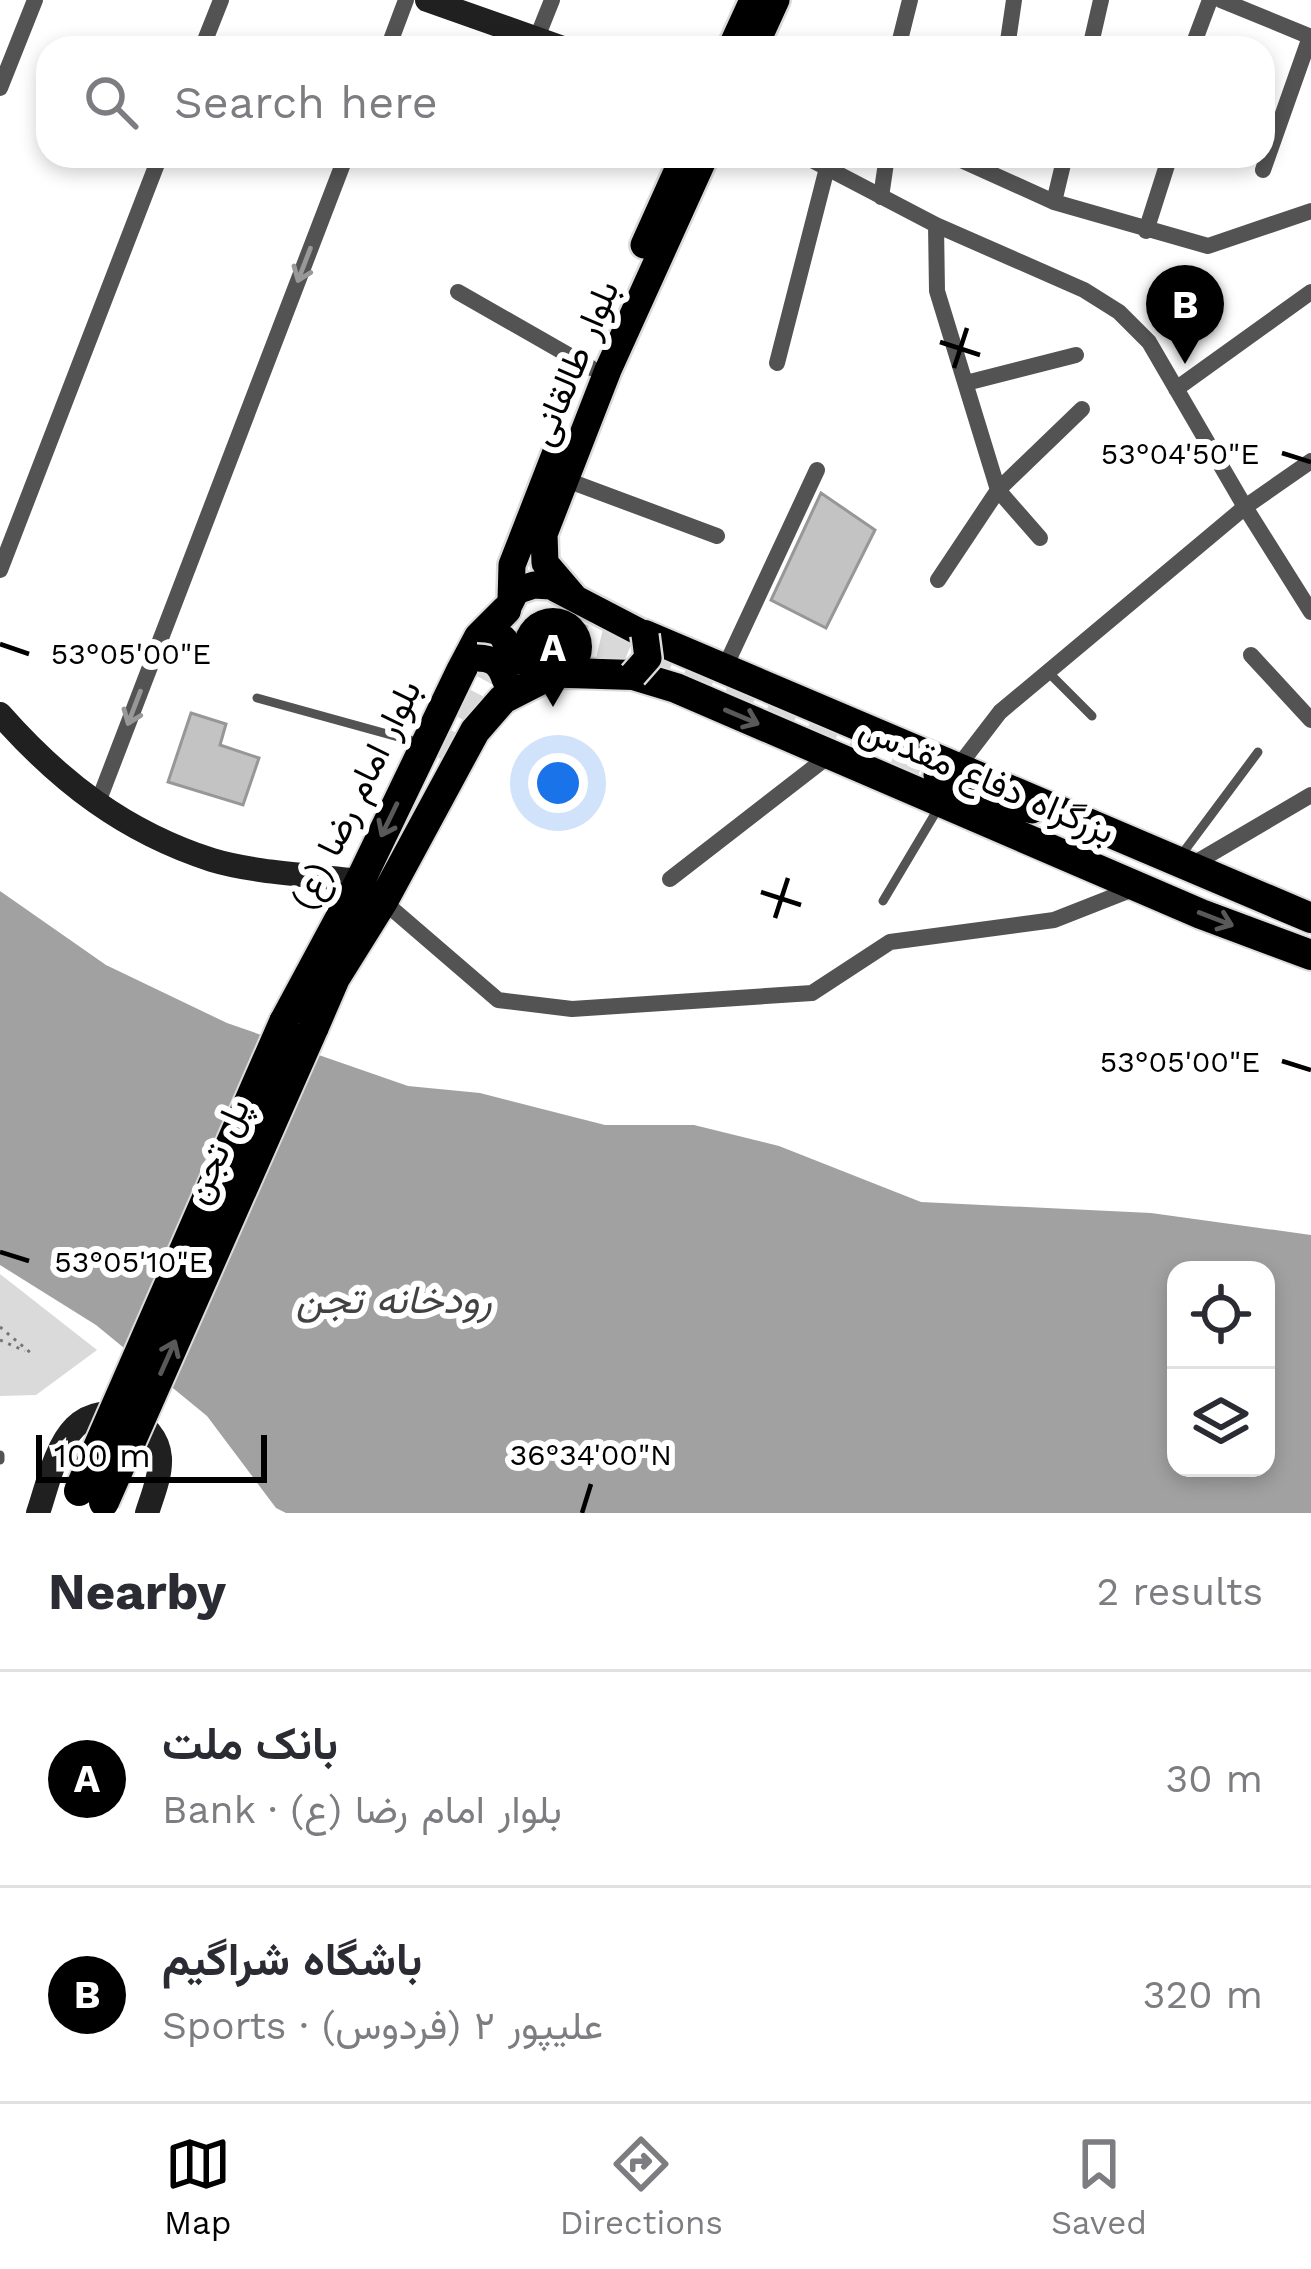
<!DOCTYPE html>
<meta charset="utf-8">
<style>
body{margin:0;font-family:"Work Sans",Vazirmatn,sans-serif;background:#f2f2f3;color:#2b2b33}
.controls{position:absolute;right:36px;bottom:36px;display:grid;overflow:hidden;border-radius:24px;box-shadow:0 6px 18px #0003}
.controls button{width:108px;height:108px;display:grid;place-items:center;padding:0;border:0;border-bottom:3px solid #e1e1e2;background:#fff;color:#2b2b33;font:60px sans-serif}
.scale{position:absolute;left:36px;bottom:30px;width:231px;box-sizing:border-box;padding-left:12px;border:6px solid #000;border-top:0;font-size:33px;line-height:42px;white-space:nowrap;color:#000;-webkit-text-stroke:9px #fff;paint-order:stroke}
.you{position:absolute;left:558px;top:783px;width:42px;height:42px;margin:-30px;border:9px solid #fff;border-radius:50%;background:#1a73e8;box-shadow:0 0 0 18px #1a73e833}
.badge{display:grid;place-items:center;width:78px;height:78px;border-radius:50%;background:#000;color:#fff;font-size:39px;font-weight:700}
.pin{position:absolute;translate:-50% -99px;filter:drop-shadow(0 3px 6px #0008)}
.pin::after{content:'';position:absolute;top:63px;width:42px;height:36px;background:inherit;clip-path:polygon(0 0,100% 0,50% 100%)}
.list{margin:0;padding:0;list-style:none}
h2{display:flex;justify-content:space-between;align-items:center;height:156px;margin:0;padding:0 48px;font-size:51px}
h2 small{font-size:39px;font-weight:400;color:#7c7c81}
.list li{display:grid;grid-template-columns:78px 1fr auto;gap:36px;align-items:center;box-sizing:border-box;height:216px;padding:0 48px;border-top:3px solid #e1e1e2}
.list b{display:block;font-size:45px;white-space:nowrap}
.list p{margin:0;font-size:39px;white-space:nowrap;color:#7c7c81}
.list em{font-size:39px;font-style:normal;color:#7c7c81}
.icon{flex:none;width:66px;height:66px;fill:none;stroke:currentColor;stroke-width:2;stroke-linecap:round;stroke-linejoin:round}
.map{position:relative;flex:none;width:1311px;height:1513px;overflow:hidden}
.search{position:absolute;background:#fff;box-shadow:0 6px 18px #0003;left:36px;right:36px;top:36px;height:132px;display:flex;align-items:center;gap:30px;box-sizing:border-box;padding:0 42px;border-radius:36px;color:#7c7c81;font-size:45px}
.sheet{height:588px;background:#fff}
nav{display:flex;justify-content:space-around;align-items:center;box-sizing:border-box;height:168px;border-top:3px solid #e1e1e2;background:#fff;font-size:33px;color:#7c7c81}
nav a{display:grid;justify-items:center;gap:6px}
nav .on{color:#000}
.map>svg:first-child{display:block}
.green{fill:#dadada}
.water{fill:#a1a1a1;fill-rule:evenodd}
.building{fill:#c3c3c3;stroke:#979797;stroke-width:3}
.lines{fill:none;stroke-linecap:round;stroke-linejoin:round}
.highway-tunnel{stroke:#d9d9d9;stroke-width:30;stroke-dasharray:30 15;stroke-linecap:butt}
.primary-casing{stroke:#dbdbdb;stroke-width:32}
.highway-casing{stroke:#dbdbdb;stroke-width:34}
.path{stroke:#757575;stroke-width:3;stroke-dasharray:3 6;stroke-linecap:butt}
.lane{stroke:#535353;stroke-width:9}
.street{stroke:#535353;stroke-width:16}
.secondary{stroke:#202020;stroke-width:24}
.primary{stroke:#000;stroke-width:27}
.highway{stroke:#000;stroke-width:30}
.primary-bridge-casing{stroke:#dbdbdb;stroke-width:32;stroke-linecap:butt}
.highway-bridge-casing{stroke:#dbdbdb;stroke-width:34;stroke-linecap:butt}
.primary-bridge{stroke:#000;stroke-width:27}
.highway-bridge{stroke:#000;stroke-width:30}
.oneway{stroke:#989898}
.oneway2{stroke:#595959}
.ticks{fill:none;stroke:#000;stroke-width:4.5}
.labels{text-anchor:middle;dominant-baseline:central;stroke-width:12;stroke-linejoin:round;paint-order:stroke}
.street-label{font-size:36px;fill:#000;stroke:#fff}
.water-label{font-size:39px;font-style:italic;fill:#424242;stroke:#fff}
.ticks-label{font-size:30px;text-anchor:middle;fill:#000;stroke:#fff;stroke-width:12;stroke-linejoin:round;paint-order:stroke}
</style>
<div class="map">
<svg width="1311" height="1513" viewBox="0 0 1311 1513">
<rect width="100%" height="100%" fill="#fff"/>
<!-- green -->
<path class="green" d="M 0,1274 L 97,1350 L 36,1395 L 0,1396 Z"/>
<!-- water -->
<path class="water" d="M 0,891 L 106,965 L 227,1023 L 408,1086 L 480,1093 L 605,1125 L 694,1125 L 779,1146 L 921,1202 L 1151,1213 L 1311,1235 L 1311,1513 L 286,1513 L 276,1508 L 207,1416 L 96,1325 L 0,1265 ZM 1176,1270 L 1266,1270 L 1266,1468 L 1176,1468 Z"/>
<!-- building -->
<path class="building" d="M 821,493 L 875,530 L 826,628 L 771,600 Z
M 191,713 L 226,724 L 220,745 L 259,758 L 243,805 L 168,782 Z"/>
<g class="lines">
<!-- highway-tunnel -->
<path class="highway-tunnel" d="M 443,760 L 497,658 L 542,634 L 565,635 L 623,649 L 937,775"/>
<defs>
<path id="primary" d="M 731,48 L 753,0
M 754,48 L 776,0
M 644,245 L 684,156
M 574,597 L 545,563 L 544,534 L 608,370 L 705,156
M 511,600 L 512,565 L 556,452
M 506,611 L 516,591 L 534,585 L 551,586 L 645,635
M 937,775 L 992,800 L 1032,810"/>
<path id="highway" d="M 645,635 L 1311,918
M 519,661 L 537,672 L 633,675 L 676,688 L 1201,914 L 1311,955
M 284,1022 L 360,881 L 461,671 L 479,637 L 506,610
M 313,1029 L 335,978 L 383,901 L 475,731 L 503,699 L 552,674"/>
</defs>
<!-- primary casing -->
<use href="#primary" class="primary-casing"/>
<!-- highway casing -->
<use href="#highway" class="highway-casing"/>
<!-- path -->
<path class="path" d="M 0,1327 L 32,1354
M 0,1340 L 25,1351"/>
<!-- lane -->
<path class="lane" d="M 1048,672 L 1092,716
M 257,698 L 420,743
M 1179,858 L 1258,752
M 883,901 L 939,807
M 0,1455 L 0,1460"/>
<!-- street -->
<path class="street" d="M 1221,0 L 1311,37
M 536,40 L 552,0
M 202,48 L 221,0
M 388,48 L 406,0
M 898,48 L 910,0
M 1007,48 L 1014,0
M 1090,48 L 1101,0
M 1192,48 L 1210,0
M 0,88 L 35,0
M 804,156 L 936,225 L 1084,290 L 1119,312 L 1149,342 L 1245,507 L 1311,612
M 915,156 L 961,160 L 1054,202 L 1208,246 L 1311,211
M 1263,170 L 1310,37
M 881,197 L 887,156
M 1054,202 L 1065,156
M 936,225 L 937,291 L 998,490 L 1040,538
M 1146,231 L 1168,162
M 458,292 L 591,368
M 777,363 L 827,168
M 966,383 L 1076,355
M 1176,389 L 1311,292
M 564,479 L 717,536
M 0,570 L 160,156
M 938,580 L 998,490 L 1082,409
M 1251,655 L 1311,720
M 725,667 L 817,470
M 957,768 L 1000,712 L 1245,507 L 1311,461
M 97,805 L 346,156
M 1190,866 L 1311,795
M 670,879 L 830,755
M 383,901 L 498,1000 L 572,1009 L 812,993 L 890,942 L 1054,920 L 1138,887"/>
<!-- secondary -->
<path class="secondary" d="M 427,0 L 563,48
M 0,714 C 60,782 125,832 212,860 C 255,873 314,875 360,881
M 38,1513 C 47,1487 55,1447 75,1427 C 104,1398 157,1418 160,1458 C 161,1476 152,1497 147,1513"/>
<!-- primary -->
<use href="#primary" class="primary"/>
<!-- highway -->
<use href="#highway" class="highway"/>
<defs>
<path id="primary-bridge" d="M 504,639 L 519,661
M 477,658 C 493,658 500,664 505,679
M 633,675 L 648,658 L 645,635"/>
<path id="highway-bridge" d="M 79,1491 L 284,1022
M 104,1502 L 313,1029"/>
</defs>
<!-- primary-bridge casing -->
<use href="#primary-bridge" class="primary-bridge-casing"/>
<!-- highway-bridge casing -->
<use href="#highway-bridge" class="highway-bridge-casing"/>
<!-- primary-bridge -->
<use href="#primary-bridge" class="primary-bridge"/>
<!-- highway-bridge -->
<use href="#highway-bridge" class="highway-bridge"/>
</g>
<!-- one-way arrows -->
<defs><path id="oneway-shaft" d="M-6 0H5M1.5-3L5.5 0L1.5 3" fill="none" stroke-width="1.6" stroke-linecap="round" stroke-linejoin="round" transform="scale(3)"/></defs>
<g class="oneway">
<use href="#oneway-shaft" transform="translate(304 265) rotate(111)"/>
<use href="#oneway-shaft" transform="translate(134 708) rotate(111)"/>
</g>
<g class="oneway2">
<use href="#oneway-shaft" transform="translate(742 717) rotate(23)"/>
<use href="#oneway-shaft" transform="translate(389 820) rotate(116)"/>
<use href="#oneway-shaft" transform="translate(1216 919) rotate(21)"/>
<use href="#oneway-shaft" transform="translate(168 1357) rotate(-66)"/>
</g>
<!-- ticks -->
<path class="ticks" d="M 940,342 L 980,355M 954,368 L 967,328M 1282,453 L 1311,462M 0,644 L 29,654M 761,892 L 801,905M 775,918 L 788,878M 1282,1061 L 1311,1070M 0,1252 L 29,1261M 582,1513 L 591,1484"/>
<g class="labels">
<!-- street labels -->
<g class="street-label">
<text transform="translate(574 363) rotate(-67)">بلوار طالقانی</text>
<text transform="translate(987 780) rotate(23)">بزرگراه دفاع مقدس</text>
<text transform="translate(356 795) rotate(-64)">بلوار امام رضا (ع)</text>
<text transform="translate(217 1151) rotate(-66)">پل تجن</text>
</g>
<!-- water labels -->
<g class="water-label">
<text x="394" y="1299">رودخانه تجن</text>
</g>
</g>
<g class="ticks-label">
<text x="1180" y="464">53°04'50"E</text>
<text x="131" y="664">53°05'00"E</text>
<text x="1180" y="1072">53°05'00"E</text>
<text x="131" y="1272">53°05'10"E</text>
<text x="591" y="1465">36°34'00"N</text>
</g>
</svg>
<div class="controls">
<button><svg class="icon" aria-label="locate" viewBox="0 0 24 24"><circle cx="12" cy="12" r="6"/><path d="M12 2v4M12 18v4M2 12h4M18 12h4"/></svg></button>
<button><svg class="icon" aria-label="layers" viewBox="0 0 24 24"><path d="M12 4l9 5-9 5-9-5zM3 14l9 5 9-5"/></svg></button>
</div>
<div class="scale">100 m</div>
<div class="you"></div>
<div class="pin badge" style="left:553px;top:707px">A</div>
<div class="pin badge" style="left:1185px;top:364px">B</div>
<div class="search"><svg class="icon" aria-label="search" viewBox="0 0 24 24"><circle cx="10" cy="10" r="6"/><path d="M15 15l6 6"/></svg>Search here</div>
</div>
<section class="sheet">
<h2>Nearby<small>2 results</small></h2>
<ul class="list">
<li><span class="badge">A</span><div><b>بانک ملت</b><p>Bank · بلوار امام رضا (ع)</p></div><em>30 m</em></li>
<li><span class="badge">B</span><div><b>باشگاه شراگیم</b><p>Sports · علیپور ۲ (فردوس)</p></div><em>320 m</em></li>
</ul>
</section>
<nav>
<a class="on"><svg class="icon" aria-label="map" viewBox="0 0 24 24"><path d="M3 6l6-2 6 2 6-2v14l-6 2-6-2-6 2zM9 4v14M15 6v14"/></svg>Map</a>
<a><svg class="icon" aria-label="directions" viewBox="0 0 24 24"><path d="M12 3l9 9-9 9-9-9zM9 14v-3h6M13 9l2 2-2 2"/></svg>Directions</a>
<a><svg class="icon" aria-label="saved" viewBox="0 0 24 24"><path d="M7 4h10v16l-5-4-5 4z"/></svg>Saved</a>
</nav>
